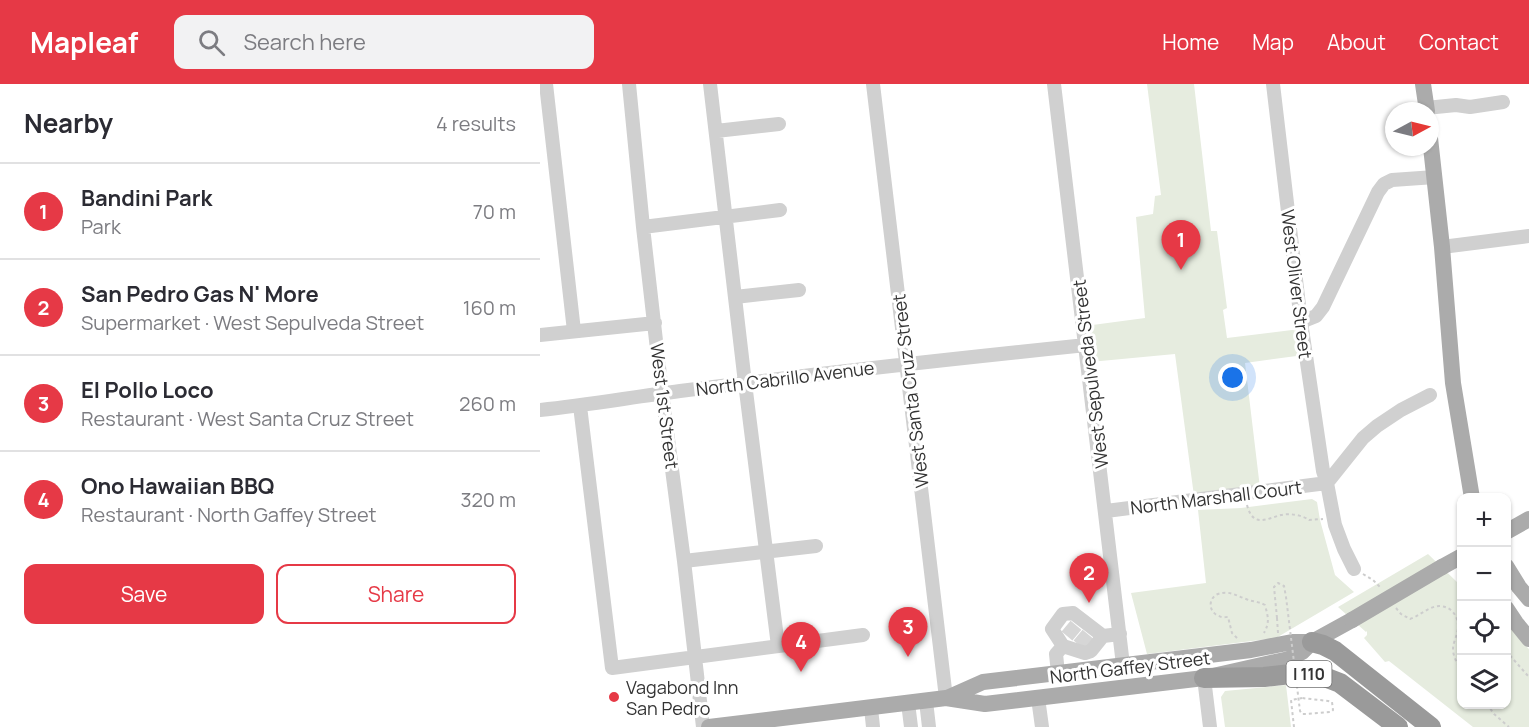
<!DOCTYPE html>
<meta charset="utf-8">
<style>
body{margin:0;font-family:Manrope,sans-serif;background:#f2f2f3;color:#2b2b33}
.controls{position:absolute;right:18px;bottom:18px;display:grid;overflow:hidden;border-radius:12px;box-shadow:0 2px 4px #0004}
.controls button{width:54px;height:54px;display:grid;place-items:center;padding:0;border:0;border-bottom:2px solid #e1e1e2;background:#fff;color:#2b2b33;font:30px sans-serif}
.compass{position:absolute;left:845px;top:18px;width:54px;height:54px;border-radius:50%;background:#fff;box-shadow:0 2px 4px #0004;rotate:83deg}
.you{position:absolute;left:693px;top:294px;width:21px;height:21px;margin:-15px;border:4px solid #fff;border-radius:50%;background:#1a73e8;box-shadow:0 0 0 9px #1a73e833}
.badge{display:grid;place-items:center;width:39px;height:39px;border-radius:50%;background:#e63946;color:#fff;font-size:20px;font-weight:700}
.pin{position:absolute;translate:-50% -50px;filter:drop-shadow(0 2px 3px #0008)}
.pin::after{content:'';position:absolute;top:32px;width:21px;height:18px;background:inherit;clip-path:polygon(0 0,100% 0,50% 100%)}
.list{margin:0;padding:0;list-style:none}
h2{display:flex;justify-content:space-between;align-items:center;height:78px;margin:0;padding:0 24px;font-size:26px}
h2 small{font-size:20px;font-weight:400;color:#7c7c81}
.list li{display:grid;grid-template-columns:39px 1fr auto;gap:18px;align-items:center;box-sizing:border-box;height:96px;padding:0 24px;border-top:2px solid #e1e1e2}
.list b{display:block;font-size:22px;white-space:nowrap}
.list p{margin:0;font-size:20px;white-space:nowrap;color:#7c7c81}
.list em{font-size:20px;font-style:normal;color:#7c7c81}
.actions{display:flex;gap:12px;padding:18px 24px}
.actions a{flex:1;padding:14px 0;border:2px solid #e63946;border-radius:12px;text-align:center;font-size:21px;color:#e63946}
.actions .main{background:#e63946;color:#fff}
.icon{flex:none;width:33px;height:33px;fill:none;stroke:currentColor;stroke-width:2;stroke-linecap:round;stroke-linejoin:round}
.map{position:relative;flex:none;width:989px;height:643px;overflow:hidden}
header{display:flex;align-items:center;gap:36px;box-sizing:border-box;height:84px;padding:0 30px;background:#e63946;color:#fff}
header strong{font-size:28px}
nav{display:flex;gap:33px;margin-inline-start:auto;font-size:21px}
.search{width:420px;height:54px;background:#f2f2f3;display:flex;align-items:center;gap:15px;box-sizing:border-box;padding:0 21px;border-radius:12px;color:#7c7c81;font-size:22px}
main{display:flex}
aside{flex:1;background:#fff}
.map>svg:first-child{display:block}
.green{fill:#e6ecdf}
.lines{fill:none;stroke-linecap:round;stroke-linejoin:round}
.minor-tunnel{stroke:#d6d6d6;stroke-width:14;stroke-dasharray:14 7;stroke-linecap:butt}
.path{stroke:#cdcdcd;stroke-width:2;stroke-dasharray:3 3;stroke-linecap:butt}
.minor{stroke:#d0d0d0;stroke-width:14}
.major{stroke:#ababab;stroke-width:16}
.highway{stroke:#9a9a9a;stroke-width:20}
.path-bridge{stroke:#cdcdcd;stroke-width:2;stroke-dasharray:3 3;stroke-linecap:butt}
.major-bridge{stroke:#ababab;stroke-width:16}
.poi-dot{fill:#e63946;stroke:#fff;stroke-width:2}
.labels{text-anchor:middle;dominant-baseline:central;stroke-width:6;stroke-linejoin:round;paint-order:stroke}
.shield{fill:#fff;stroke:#707070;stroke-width:1.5}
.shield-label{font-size:16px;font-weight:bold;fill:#333}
.street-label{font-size:18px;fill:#333;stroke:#fff}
.poi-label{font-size:18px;fill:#333;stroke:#fff;text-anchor:start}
</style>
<header>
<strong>Mapleaf</strong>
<div class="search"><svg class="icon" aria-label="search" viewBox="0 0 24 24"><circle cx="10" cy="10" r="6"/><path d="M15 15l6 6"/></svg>Search here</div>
<nav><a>Home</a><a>Map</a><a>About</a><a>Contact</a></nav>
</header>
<main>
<aside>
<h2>Nearby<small>4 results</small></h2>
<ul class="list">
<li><span class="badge">1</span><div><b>Bandini Park</b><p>Park</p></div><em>70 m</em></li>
<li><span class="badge">2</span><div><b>San Pedro Gas N' More</b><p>Supermarket · West Sepulveda Street</p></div><em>160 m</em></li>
<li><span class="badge">3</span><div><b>El Pollo Loco</b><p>Restaurant · West Santa Cruz Street</p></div><em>260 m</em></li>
<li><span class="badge">4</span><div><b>Ono Hawaiian BBQ</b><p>Restaurant · North Gaffey Street</p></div><em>320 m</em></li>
</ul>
<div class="actions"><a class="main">Save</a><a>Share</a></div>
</aside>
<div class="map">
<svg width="989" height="643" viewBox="0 0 989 643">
<rect width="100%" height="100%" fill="#fff"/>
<!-- green -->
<path class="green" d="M 607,0 L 654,0 L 671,147 L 677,147 L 687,224 L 683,226 L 687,254 L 760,245 L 764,271 L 705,279 L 720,404 L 654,412 L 635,270 L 550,278 L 545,242 L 605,234 L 596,133 L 613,130 L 615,112 L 621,111 Z
M 772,415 L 777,418 L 780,436 L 795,491 L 814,508 L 736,554 L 607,570 L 591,509 L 666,499 L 658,426 L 701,424 Z
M 888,470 L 917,498 L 921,498 L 922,620 L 966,620 L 967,534 L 982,558 L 989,565 L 989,643 L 933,643 L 849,577 L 845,578 L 824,554 L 827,551 L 827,547 L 826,548 L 798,523 Z
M 746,601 L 751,643 L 685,643 L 681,613 L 685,607 Z"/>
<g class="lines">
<!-- minor-tunnel -->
<path class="minor-tunnel" d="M 527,552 L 537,540
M 539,561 L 549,549"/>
<!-- path -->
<path class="path" d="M 707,421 C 713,444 726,435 741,431 C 750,429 762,431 769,436 L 783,435
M 823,490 L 833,496 L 840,503
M 856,524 L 861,530 L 870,535 C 878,532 884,527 891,524 C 905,518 917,527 918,541 C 919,549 913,557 913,565 C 913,573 918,581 922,587
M 737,534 L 738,549
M 697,554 L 692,549 L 688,533 C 685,533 682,534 679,532 C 668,528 668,514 678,510 C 689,506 697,512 706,515 C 713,518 718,517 725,521 C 728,533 730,538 724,549
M 966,567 L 989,593
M 947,620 L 954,630 L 969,643
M 754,643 L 751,616 L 762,614"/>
<!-- minor -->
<path class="minor" d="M 6,0 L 34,247
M 89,0 L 103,143 L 122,309 L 144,477 L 163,643
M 170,0 L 205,299 L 238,562
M 333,0 L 406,614
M 514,0 L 583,581
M 886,24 L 916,21 L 930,23 L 963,18
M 176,47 L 239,40
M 103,143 L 240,126
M 902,163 L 989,152
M 195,213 L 259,206
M 761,238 L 776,232 L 783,223 L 838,108 L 844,100 L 852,96 L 895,93
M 0,251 L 115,239
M 40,322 L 72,584 L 323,551
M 0,326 C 47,321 93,313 140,307 C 275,290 411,275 546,261
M 566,427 L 787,399 L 783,387 L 761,238 L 733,0
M 144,477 L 276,462
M 814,485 L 804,465 L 795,441 L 787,399 L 823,354 L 837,342 L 861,326 L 890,311
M 523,562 L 512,545 L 523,530 L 533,529 L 563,552
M 518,589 L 516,570 L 523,562 L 545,569 L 551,567 L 563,552 L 580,550
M 664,594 L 670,643
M 498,614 L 502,643
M 386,617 L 389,643
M 368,619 L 371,643
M 331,624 L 333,643"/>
<!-- major -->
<path class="major" d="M 883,0 L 887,27
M 890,54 L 902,163 L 913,299 L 932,414
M 966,448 L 989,435
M 966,482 L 979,503 L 989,515
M 902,483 L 922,472
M 966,524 L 976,539 L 989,555
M 407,614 L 443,598 L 711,566 L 752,558 L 772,558
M 169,643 L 406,614 L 445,620 L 664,594 L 749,575 L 762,568 L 772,558 L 812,536"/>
<!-- highway -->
<path class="highway" d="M 772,558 L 783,561 L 795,567 L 891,643
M 664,594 L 724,593 L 760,589 L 782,592 L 800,599 L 858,643"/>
<!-- path-bridge -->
<path class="path-bridge" d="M 737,534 L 734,503 L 738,499 L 744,502 L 746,513 L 760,627 L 762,630 L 766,630 L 791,628 L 793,626 L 792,618 L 788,617 L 762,614"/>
<!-- major-bridge -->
<path class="major-bridge" d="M 812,536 L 902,483"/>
</g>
<!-- markers -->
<circle class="poi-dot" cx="74" cy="613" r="6"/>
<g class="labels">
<!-- shield labels -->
<rect class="shield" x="746.5" y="577" width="45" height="26" rx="4.5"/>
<g class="shield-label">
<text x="769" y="590">I 110</text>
</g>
<!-- street labels -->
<g class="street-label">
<text transform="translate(757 200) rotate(83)">West Oliver Street</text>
<text transform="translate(550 290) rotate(-97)">West Sepulveda Street</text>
<text transform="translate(245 294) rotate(-7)">North Cabrillo Avenue</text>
<text transform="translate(370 307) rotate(-97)">West Santa Cruz Street</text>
<text transform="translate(125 322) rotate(83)">West 1st Street</text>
<text transform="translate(676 413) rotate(-7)">North Marshall Court</text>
<text transform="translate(590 583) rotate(-7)">North Gaffey Street</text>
</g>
<!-- poi labels -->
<g class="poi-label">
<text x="86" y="603">Vagabond Inn<tspan x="86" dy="21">San Pedro</tspan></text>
</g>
</g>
</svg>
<div class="controls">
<button>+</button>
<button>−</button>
<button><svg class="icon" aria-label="locate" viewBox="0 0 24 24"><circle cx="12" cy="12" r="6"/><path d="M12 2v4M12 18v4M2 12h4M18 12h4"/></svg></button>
<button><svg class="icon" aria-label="layers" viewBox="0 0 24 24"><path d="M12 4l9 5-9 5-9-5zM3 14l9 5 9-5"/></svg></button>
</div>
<svg class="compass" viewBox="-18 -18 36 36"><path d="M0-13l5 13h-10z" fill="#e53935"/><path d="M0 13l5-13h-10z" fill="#7c7c81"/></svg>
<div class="you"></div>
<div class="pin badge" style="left:641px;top:186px">1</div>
<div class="pin badge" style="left:549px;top:519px">2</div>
<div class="pin badge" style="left:368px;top:573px">3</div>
<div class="pin badge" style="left:261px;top:588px">4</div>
</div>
</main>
